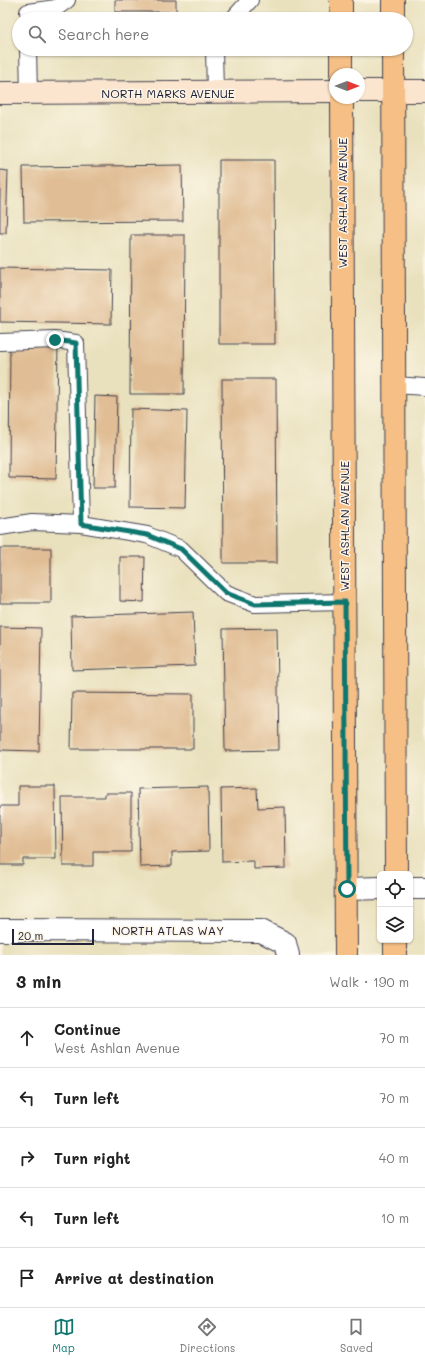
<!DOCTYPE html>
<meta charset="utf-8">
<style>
body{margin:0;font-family:Mali,sans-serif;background:#f6f6f6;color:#222}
.controls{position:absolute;right:12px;bottom:12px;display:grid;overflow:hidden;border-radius:6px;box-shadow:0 1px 3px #0004}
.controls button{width:36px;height:36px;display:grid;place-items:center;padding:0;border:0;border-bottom:1px solid #e0e0e0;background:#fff;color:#222;font:20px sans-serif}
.compass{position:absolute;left:329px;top:68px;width:36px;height:36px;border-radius:50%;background:#fff;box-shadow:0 1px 3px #0004;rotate:90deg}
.scale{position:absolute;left:12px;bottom:10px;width:82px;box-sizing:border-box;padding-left:4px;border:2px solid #22223b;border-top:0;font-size:11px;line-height:14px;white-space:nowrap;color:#22223b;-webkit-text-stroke:3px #fcf5e5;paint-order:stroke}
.stop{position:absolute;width:12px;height:12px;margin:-9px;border:3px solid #0f766e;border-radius:50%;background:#fff}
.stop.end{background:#0f766e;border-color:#fff;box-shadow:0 1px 4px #0008}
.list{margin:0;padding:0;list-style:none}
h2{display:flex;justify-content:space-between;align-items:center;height:52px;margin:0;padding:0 16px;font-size:17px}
h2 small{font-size:13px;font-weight:400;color:#767676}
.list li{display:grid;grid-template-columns:26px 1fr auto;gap:12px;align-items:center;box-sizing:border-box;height:60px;padding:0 16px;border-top:1px solid #e0e0e0}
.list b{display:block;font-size:15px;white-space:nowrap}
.list p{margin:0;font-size:13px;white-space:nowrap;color:#767676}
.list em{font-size:13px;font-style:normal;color:#767676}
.icon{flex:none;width:22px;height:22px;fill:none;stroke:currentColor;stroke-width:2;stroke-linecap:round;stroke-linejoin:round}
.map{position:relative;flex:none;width:425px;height:955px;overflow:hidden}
.search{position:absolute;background:#fff;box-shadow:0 1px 3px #0004;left:12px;right:12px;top:12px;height:44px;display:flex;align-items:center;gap:10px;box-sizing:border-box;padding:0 14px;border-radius:22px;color:#767676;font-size:15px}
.sheet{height:352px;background:#fff}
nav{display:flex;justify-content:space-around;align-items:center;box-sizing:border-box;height:56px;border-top:1px solid #e0e0e0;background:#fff;font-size:11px;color:#767676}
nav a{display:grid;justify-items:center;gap:2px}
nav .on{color:#0f766e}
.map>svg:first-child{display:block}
.building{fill:#e0bd94}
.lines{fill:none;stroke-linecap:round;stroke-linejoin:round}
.lane-casing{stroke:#403f4e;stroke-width:18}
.street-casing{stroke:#403f4e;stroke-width:24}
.secondary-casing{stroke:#403f4e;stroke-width:24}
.primary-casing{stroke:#403f4e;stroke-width:24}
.lane{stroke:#fff;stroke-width:16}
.street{stroke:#fff;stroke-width:22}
.secondary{stroke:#fbe5cf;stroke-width:22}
.primary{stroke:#f5bf86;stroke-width:22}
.route{stroke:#0f766e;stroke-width:5}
.labels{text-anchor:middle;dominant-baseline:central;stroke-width:3;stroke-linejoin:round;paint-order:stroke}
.street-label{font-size:12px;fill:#22223b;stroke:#fcf5e5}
</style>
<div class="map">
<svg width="425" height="955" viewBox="0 0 425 955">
<rect width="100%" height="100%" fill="#fcf5e5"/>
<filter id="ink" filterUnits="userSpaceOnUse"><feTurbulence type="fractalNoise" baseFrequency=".025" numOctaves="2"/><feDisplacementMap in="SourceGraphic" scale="8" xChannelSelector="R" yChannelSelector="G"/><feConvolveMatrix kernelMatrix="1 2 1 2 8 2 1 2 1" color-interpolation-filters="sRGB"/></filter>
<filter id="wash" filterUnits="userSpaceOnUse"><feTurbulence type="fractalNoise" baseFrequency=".012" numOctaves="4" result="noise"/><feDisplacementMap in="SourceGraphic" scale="16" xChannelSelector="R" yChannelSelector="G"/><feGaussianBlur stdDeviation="0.9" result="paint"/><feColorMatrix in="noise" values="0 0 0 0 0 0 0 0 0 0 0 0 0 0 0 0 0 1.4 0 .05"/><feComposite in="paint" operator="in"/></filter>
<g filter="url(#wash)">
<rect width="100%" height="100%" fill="#e9e1bd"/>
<g id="blocks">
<!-- building -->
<path class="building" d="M 115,0 L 176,0 L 176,12 L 115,12 Z
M 219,160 L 274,160 L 275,344 L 219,344 Z
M 182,165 L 183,221 L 24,222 L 23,167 Z
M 0,170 L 8,171 L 6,233 L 0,233 Z
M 131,235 L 185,235 L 184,394 L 130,394 Z
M 0,268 L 112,270 L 111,324 L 0,322 Z
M 10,342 L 58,343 L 56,479 L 9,478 Z
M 222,379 L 276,379 L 277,563 L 223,563 Z
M 95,396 L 117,397 L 115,488 L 93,488 Z
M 131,409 L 187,411 L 185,508 L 130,507 Z
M 0,548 L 51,548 L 51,603 L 0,603 Z
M 120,557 L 145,557 L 144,602 L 120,601 Z
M 193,612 L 195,666 L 72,670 L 71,616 Z
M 0,627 L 41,628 L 39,751 L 0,750 Z
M 277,628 L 279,750 L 225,751 L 223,629 Z
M 72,693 L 193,694 L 193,749 L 71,749 Z
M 18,786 L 55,786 L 56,859 L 23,859 L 23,865 L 0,865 L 0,806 L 18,806 Z
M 208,787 L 209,851 L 172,852 L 172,866 L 140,867 L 138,789 Z
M 257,788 L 258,808 L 285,807 L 286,868 L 254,869 L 254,861 L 222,862 L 221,789 Z
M 105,793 L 131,793 L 131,852 L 93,852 L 93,866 L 63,866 L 62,797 L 105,797 Z"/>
</g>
</g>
<g filter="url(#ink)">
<use href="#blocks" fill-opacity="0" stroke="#403f4e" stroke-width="1"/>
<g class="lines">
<defs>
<path id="lane" d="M 28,12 L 56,8 L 67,0
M 233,19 L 250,0
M 28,49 L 29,93
M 214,49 L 215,92
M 0,342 L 55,340 L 76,343 L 81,524
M 394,385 L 425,387
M 0,527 L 32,522 L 81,524 L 147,535 L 181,549 L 226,593 L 255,604 L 345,602"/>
<path id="street" d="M 410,888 L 425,888
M 347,889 L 380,888
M 0,930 L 261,931 L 285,943 L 288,955"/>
<path id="secondary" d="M 359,91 L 425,91
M 0,93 L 335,91"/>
<path id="primary" d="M 341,0 L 341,19
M 393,0 L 393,19
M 341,49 L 341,74
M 393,49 L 396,874
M 342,98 L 346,955
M 395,955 L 395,940"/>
</defs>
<!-- lane casing -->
<use href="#lane" class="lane-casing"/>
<!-- street casing -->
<use href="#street" class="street-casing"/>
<!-- secondary casing -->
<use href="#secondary" class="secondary-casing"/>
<!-- primary casing -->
<use href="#primary" class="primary-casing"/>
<!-- lane -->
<use href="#lane" class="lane"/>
<!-- street -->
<use href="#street" class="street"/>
<!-- secondary -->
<use href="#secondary" class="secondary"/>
<!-- primary -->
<use href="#primary" class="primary"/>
</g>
</g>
<g class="lines" filter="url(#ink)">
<!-- route -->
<path class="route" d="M 55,340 L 76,343 L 81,524 L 147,535 L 181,549 L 226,593 L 255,604 L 345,602 L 347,889"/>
</g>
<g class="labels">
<!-- street labels -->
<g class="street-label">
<text x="168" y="93">NORTH MARKS AVENUE</text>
<text transform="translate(342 203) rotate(-90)">WEST ASHLAN AVENUE</text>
<text transform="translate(344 526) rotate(-90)">WEST ASHLAN AVENUE</text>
<text x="168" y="930">NORTH ATLAS WAY</text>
</g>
</g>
</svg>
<div class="controls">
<button><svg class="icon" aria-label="locate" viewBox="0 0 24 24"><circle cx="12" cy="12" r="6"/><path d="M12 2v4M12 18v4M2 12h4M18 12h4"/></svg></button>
<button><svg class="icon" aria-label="layers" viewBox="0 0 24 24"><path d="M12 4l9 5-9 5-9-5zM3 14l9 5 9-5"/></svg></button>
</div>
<svg class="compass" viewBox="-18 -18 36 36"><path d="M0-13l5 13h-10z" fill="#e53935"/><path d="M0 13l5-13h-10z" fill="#767676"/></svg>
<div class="scale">20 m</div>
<div class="stop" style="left:347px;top:889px"></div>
<div class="stop end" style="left:55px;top:340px"></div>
<div class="search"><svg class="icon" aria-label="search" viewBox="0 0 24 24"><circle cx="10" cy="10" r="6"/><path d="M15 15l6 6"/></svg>Search here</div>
</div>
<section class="sheet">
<h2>3 min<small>Walk · 190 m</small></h2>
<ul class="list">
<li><svg class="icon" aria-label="ahead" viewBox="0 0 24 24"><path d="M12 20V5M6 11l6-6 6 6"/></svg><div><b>Continue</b><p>West Ashlan Avenue</p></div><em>70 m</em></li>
<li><svg class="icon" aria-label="left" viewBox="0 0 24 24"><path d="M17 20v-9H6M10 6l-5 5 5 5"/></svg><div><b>Turn left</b></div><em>70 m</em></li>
<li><svg class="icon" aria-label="right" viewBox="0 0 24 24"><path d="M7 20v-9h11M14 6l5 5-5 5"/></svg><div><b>Turn right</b></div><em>40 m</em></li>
<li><svg class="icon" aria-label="left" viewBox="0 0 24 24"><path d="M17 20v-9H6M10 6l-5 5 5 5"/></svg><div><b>Turn left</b></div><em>10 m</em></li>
<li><svg class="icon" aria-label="arrive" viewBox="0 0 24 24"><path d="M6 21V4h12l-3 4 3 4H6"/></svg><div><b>Arrive at destination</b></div></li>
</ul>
</section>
<nav>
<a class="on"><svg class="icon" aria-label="map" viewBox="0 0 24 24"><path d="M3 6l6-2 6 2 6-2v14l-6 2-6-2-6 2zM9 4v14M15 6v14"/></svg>Map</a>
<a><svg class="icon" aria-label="directions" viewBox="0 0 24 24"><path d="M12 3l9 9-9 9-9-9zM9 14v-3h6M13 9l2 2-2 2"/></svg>Directions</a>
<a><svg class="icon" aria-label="saved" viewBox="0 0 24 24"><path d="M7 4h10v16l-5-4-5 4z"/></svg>Saved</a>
</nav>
